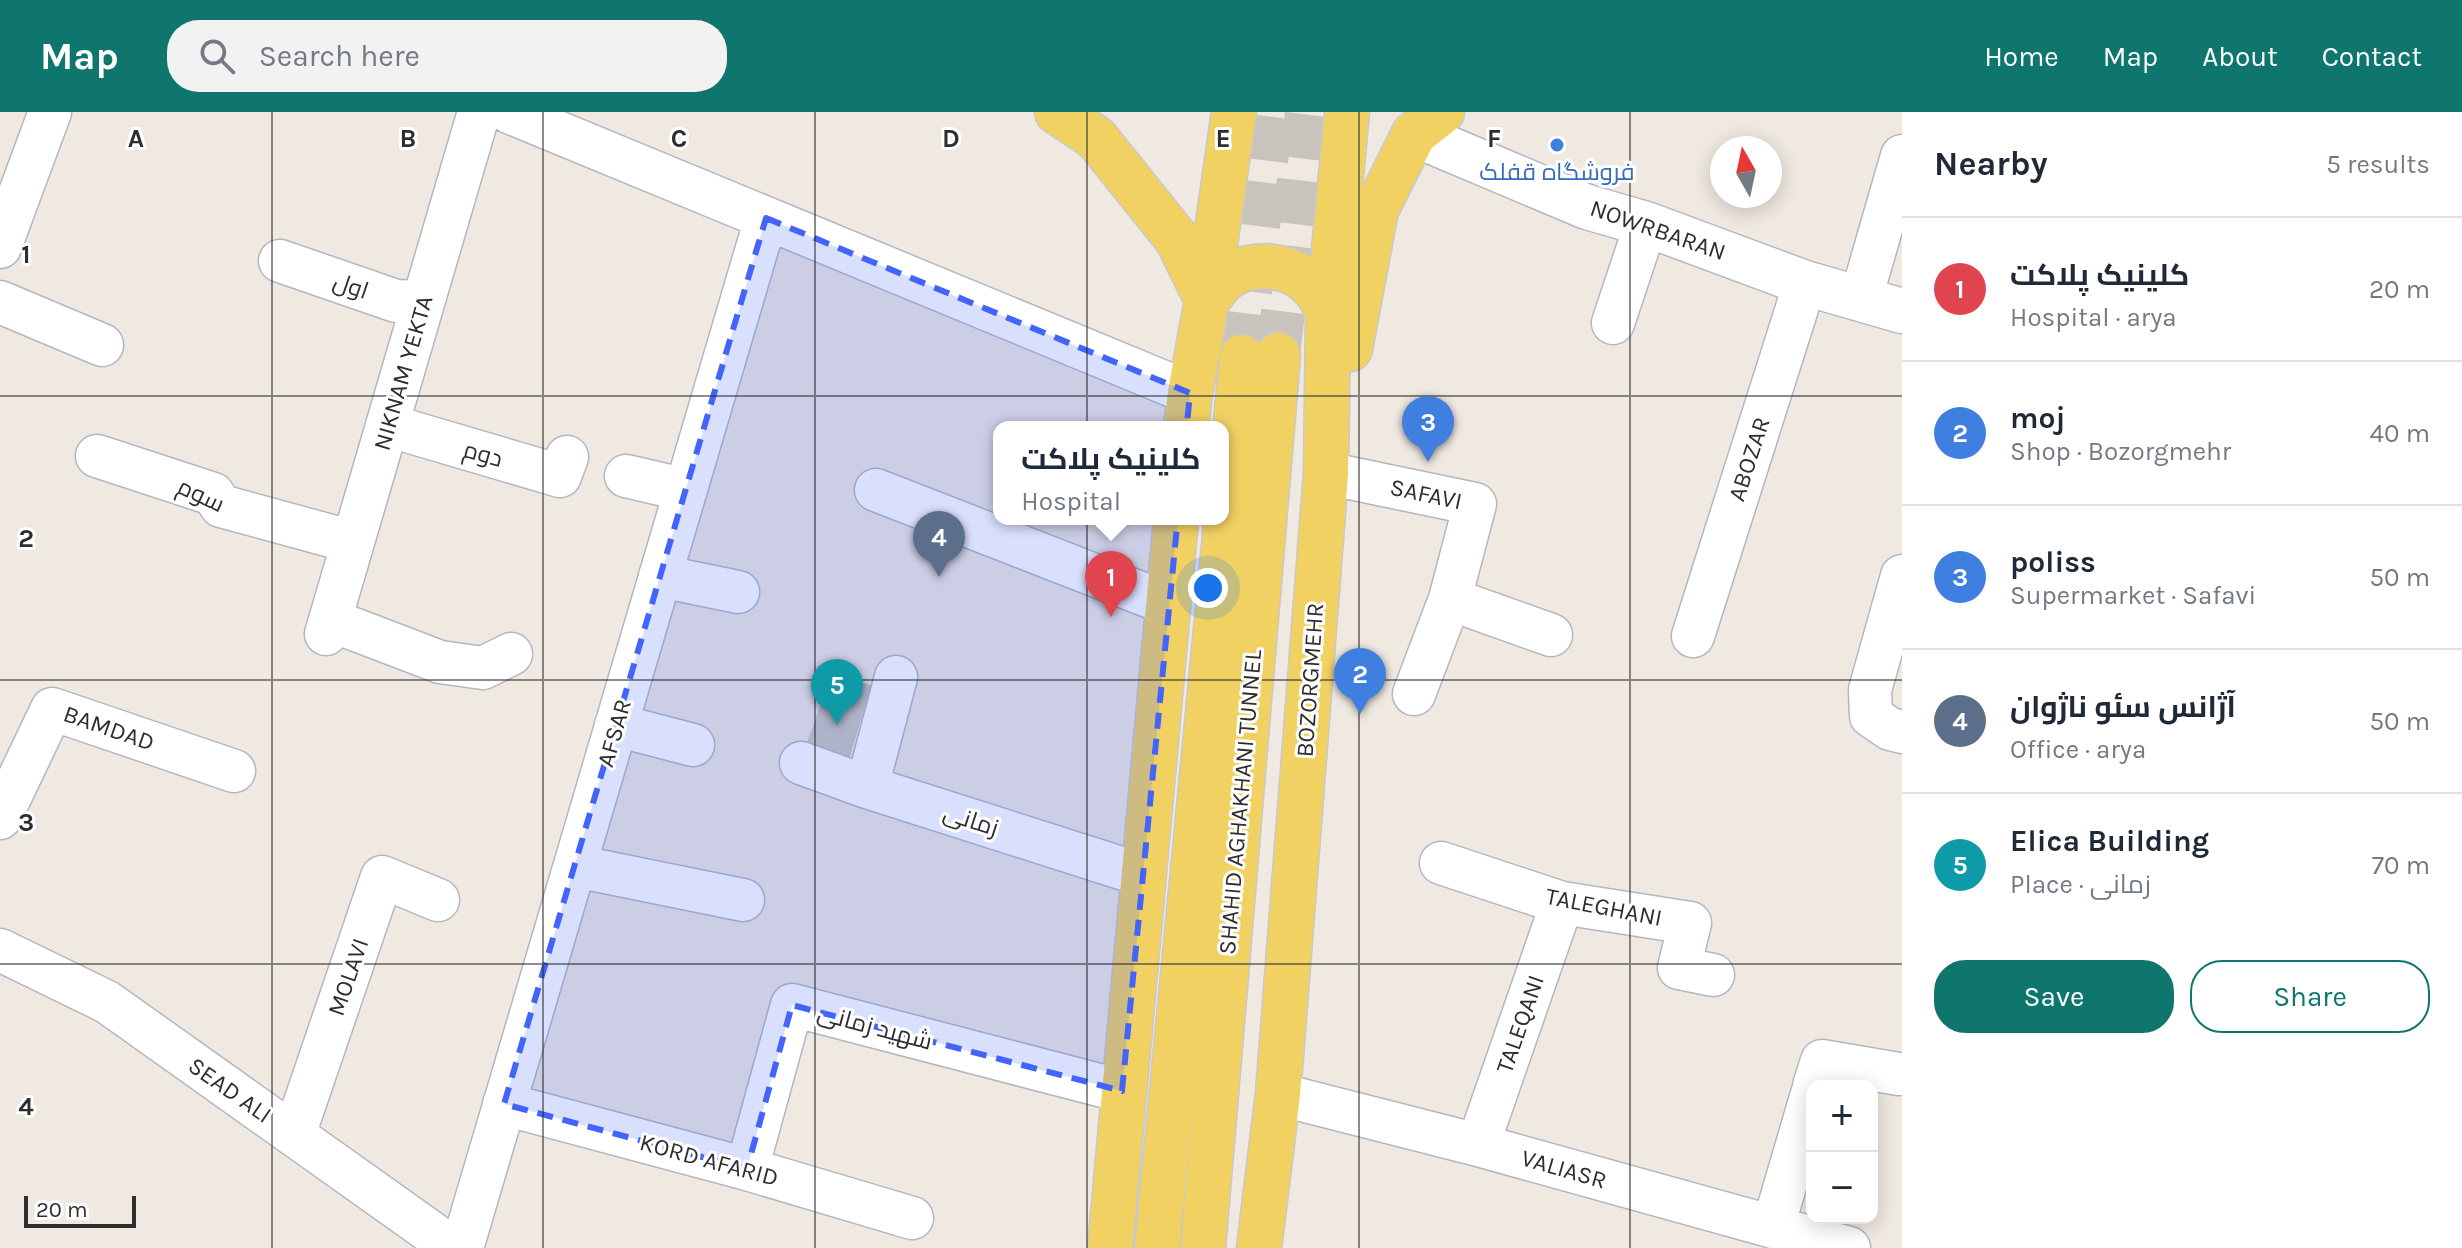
<!DOCTYPE html>
<meta charset="utf-8">
<style>
body{margin:0;font-family:Karla,Cairo,sans-serif;background:#f2f2f3;color:#1f2937}
.controls{position:absolute;right:24px;bottom:24px;display:grid;overflow:hidden;border-radius:16px;box-shadow:0 4px 20px #0003}
.controls button{width:72px;height:72px;display:grid;place-items:center;padding:0;border:0;border-bottom:2px solid #e0e1e3;background:#fff;color:#1f2937;font:40px sans-serif}
.compass{position:absolute;left:1710px;top:24px;width:72px;height:72px;border-radius:50%;background:#fff;box-shadow:0 4px 20px #0003;rotate:351deg}
.scale{position:absolute;left:24px;bottom:20px;width:112px;box-sizing:border-box;padding-left:8px;border:4px solid #2e2e2e;border-top:0;font-size:22px;line-height:28px;white-space:nowrap;color:#2e2e2e;-webkit-text-stroke:6px #fff;paint-order:stroke}
.you{position:absolute;left:1208px;top:476px;width:28px;height:28px;margin:-20px;border:6px solid #fff;border-radius:50%;background:#1a73e8;box-shadow:0 0 0 12px #1a73e833}
.badge{display:grid;place-items:center;width:52px;height:52px;border-radius:50%;background:#0f766e;color:#fff;font-size:26px;font-weight:700}
.pin{position:absolute;translate:-50% -66px;filter:drop-shadow(0 2px 4px #0008)}
.pin::after{content:'';position:absolute;top:42px;width:28px;height:24px;background:inherit;clip-path:polygon(0 0,100% 0,50% 100%)}
.popup{position:absolute;left:993px;top:309px;width:236px;height:104px;box-sizing:border-box;display:grid;place-content:center;border-radius:16px;background:#fff;filter:drop-shadow(0 2px 6px #0005);font-size:26px;white-space:nowrap;color:#747a83}
.popup b{font-size:30px;color:#1f2937}
.popup::after{content:'';position:absolute;left:50%;top:100%;margin-left:-16px;border:16px solid transparent;border-top-color:#fff}
.list{margin:0;padding:0;list-style:none}
h2{display:flex;justify-content:space-between;align-items:center;height:104px;margin:0;padding:0 32px;font-size:34px}
h2 small{font-size:26px;font-weight:400;color:#747a83}
.list li{display:grid;grid-template-columns:52px 1fr auto;gap:24px;align-items:center;box-sizing:border-box;height:144px;padding:0 32px;border-top:2px solid #e0e1e3}
.list b{display:block;font-size:30px;white-space:nowrap}
.list p{margin:0;font-size:26px;white-space:nowrap;color:#747a83}
.list em{font-size:26px;font-style:normal;color:#747a83}
.actions{display:flex;gap:16px;padding:24px 32px}
.actions a{flex:1;padding:18px 0;border:2px solid #0f766e;border-radius:32px;text-align:center;font-size:28px;color:#0f766e}
.actions .main{background:#0f766e;color:#fff}
.icon{flex:none;width:44px;height:44px;fill:none;stroke:currentColor;stroke-width:2;stroke-linecap:round;stroke-linejoin:round}
.map{position:relative;flex:none;width:1902px;height:1136px;overflow:hidden}
header{display:flex;align-items:center;gap:48px;box-sizing:border-box;height:112px;padding:0 40px;background:#0f766e;color:#fff}
header strong{font-size:38px}
nav{display:flex;gap:44px;margin-inline-start:auto;font-size:28px}
.search{width:560px;height:72px;background:#f2f2f3;display:flex;align-items:center;gap:20px;box-sizing:border-box;padding:0 28px;border-radius:32px;color:#747a83;font-size:30px}
main{display:flex}
aside{flex:1;background:#fff}
.map>svg:first-child{display:block}
.building{fill:#cbc7bf;stroke:#cbc5ba;stroke-width:2}
.lines{fill:none;stroke-linecap:round;stroke-linejoin:round}
.primary-tunnel{stroke:#c8c4bd;stroke-width:44;stroke-dasharray:44 22;stroke-linecap:butt}
.street-casing{stroke:#b4b7c1;stroke-width:45}
.secondary-casing{stroke:#b4b7c1;stroke-width:47}
.primary-casing{stroke:#c9c9c9;stroke-width:47}
.street{stroke:#fff;stroke-width:42}
.secondary{stroke:#fff;stroke-width:44}
.primary{stroke:#f2d163;stroke-width:44}
.marked{fill:#4264fb;fill-opacity:0.2;stroke:#4264fb;stroke-width:6;stroke-dasharray:16 10;stroke-linejoin:round}
.grid{fill:none;stroke:#2e2e2e;stroke-width:2;stroke-opacity:0.55}
.shop-dot{fill:#3f7fe0;stroke:#fff;stroke-width:3}
.labels{text-anchor:middle;dominant-baseline:central;stroke-width:6;stroke-linejoin:round;paint-order:stroke}
.shop-label{font-size:24px;fill:#366cbe;stroke:#fff}
.street-label{font-size:24px;fill:#2e2e2e;stroke:#fff}
.grid-label{font-size:26px;text-anchor:middle;font-weight:bold;fill:#2e2e2e;stroke:#fff;stroke-width:6;stroke-linejoin:round;paint-order:stroke}
</style>
<header>
<strong>Map</strong>
<div class="search"><svg class="icon" aria-label="search" viewBox="0 0 24 24"><circle cx="10" cy="10" r="6"/><path d="M15 15l6 6"/></svg>Search here</div>
<nav><a>Home</a><a>Map</a><a>About</a><a>Contact</a></nav>
</header>
<main>
<div class="map">
<svg width="1902" height="1136" viewBox="0 0 1902 1136">
<rect width="100%" height="100%" fill="#efe9e1"/>
<!-- building -->
<path class="building" d="M 833,561 L 870,574 L 844,661 L 801,651 Z"/>
<g class="lines">
<!-- primary-tunnel -->
<path class="primary-tunnel" d="M 1278,243 L 1307,0
M 1242,245 L 1272,0"/>
<defs>
<path id="street" d="M 509,0 L 1190,281
M 0,135 L 50,0
M 280,149 L 396,189 L 423,190
M 1861,186 L 1902,44
M 0,190 L 102,233
M 1613,211 L 1646,112
M 387,313 L 560,364 L 567,345
M 97,344 L 213,382 L 221,394 L 353,430
M 1326,361 L 1475,392 L 1450,487 L 1414,582
M 626,364 L 686,378
M 876,378 L 1166,491
M 660,464 L 738,480
M 1902,464 L 1870,578 L 1871,604 L 1890,617 L 1902,620
M 1450,487 L 1551,523
M 330,508 L 440,550 L 483,556 L 511,542
M 326,522 L 479,0
M 1693,524 L 1805,171
M 616,613 L 693,633
M 801,651 L 867,675 L 1143,763
M 867,675 L 896,565
M 0,706 L 52,597 L 234,659
M 1441,751 L 1562,791 L 1690,811 L 1679,856 L 1713,863
M 575,754 L 743,788
M 0,838 L 107,890 L 432,1121 L 449,1136
M 1814,974 L 1822,949 L 1899,962
M 1278,982 L 1478,1033 L 1849,1136
M 504,992 L 747,1057 L 912,1106
M 294,1023 L 382,765 L 438,788
M 1478,1033 L 1562,791
M 747,1057 L 792,893 L 1122,979
M 1773,1115 L 1812,982
M 462,1136 L 766,106"/>
<path id="secondary" d="M 1414,22 L 1587,95 L 1646,112 L 1805,171 L 1902,199"/>
<path id="primary" d="M 1057,0 L 1096,26 L 1177,127 L 1207,188 C 1213,182 1218,173 1224,168 C 1251,146 1295,151 1316,179 C 1321,185 1325,194 1328,201
M 1350,237 L 1376,98 L 1414,22 L 1442,0
M 1186,315 L 1190,281 L 1207,188 L 1234,0
M 1110,1136 L 1176,407
M 1157,1136 L 1242,245
M 1203,1136 L 1278,243
M 1259,1136 L 1278,982 L 1326,361 L 1328,201 L 1347,0"/>
</defs>
<!-- street casing -->
<use href="#street" class="street-casing"/>
<!-- secondary casing -->
<use href="#secondary" class="secondary-casing"/>
<!-- primary casing -->
<use href="#primary" class="primary-casing"/>
<!-- street -->
<use href="#street" class="street"/>
<!-- secondary -->
<use href="#secondary" class="secondary"/>
<!-- primary -->
<use href="#primary" class="primary"/>
</g>
<!-- marked area -->
<path class="marked" d="M 766,106 L 1190,281 L 1122,979 L 792,893 L 747,1057 L 504,992 Z"/>
<!-- grid -->
<path class="grid" d="M 272,0 L 272,1136M 543,0 L 543,1136M 815,0 L 815,1136M 1087,0 L 1087,1136M 1359,0 L 1359,1136M 1630,0 L 1630,1136M 0,284 L 1902,284M 0,568 L 1902,568M 0,852 L 1902,852"/>
<!-- markers -->
<circle class="shop-dot" cx="1557" cy="33" r="8"/>
<g class="labels">
<!-- shop labels -->
<g class="shop-label">
<text x="1557" y="60">فروشگاه قفلک</text>
</g>
<!-- street labels -->
<g class="street-label">
<text transform="translate(1658 118) rotate(19)">NOWRBARAN</text>
<text transform="translate(351 174) rotate(19)">اول</text>
<text transform="translate(403 261) rotate(-74)">NIKNAM YEKTA</text>
<text transform="translate(483 342) rotate(16)">دوم</text>
<text transform="translate(1749 347) rotate(-72)">ABOZAR</text>
<text transform="translate(1426 382) rotate(12)">SAFAVI</text>
<text transform="translate(201 383) rotate(25)">سوم</text>
<text transform="translate(1310 568) rotate(-86)">BOZORGMEHR</text>
<text transform="translate(109 616) rotate(19)">BAMDAD</text>
<text transform="translate(614 621) rotate(-74)">AFSAR</text>
<text transform="translate(1240 690) rotate(-85)">SHAHID AGHAKHANI TUNNEL</text>
<text transform="translate(971 708) rotate(18)">زمانی</text>
<text transform="translate(1604 795) rotate(11)">TALEGHANI</text>
<text transform="translate(348 865) rotate(-71)">MOLAVI</text>
<text transform="translate(1520 912) rotate(-71)">TALEQANI</text>
<text transform="translate(875 915) rotate(15)">شهید زمانی</text>
<text transform="translate(230 978) rotate(35)">SEAD ALI</text>
<text transform="translate(709 1048) rotate(15)">KORD AFARID</text>
<text transform="translate(1564 1057) rotate(16)">VALIASR</text>
</g>
</g>
<g class="grid-label">
<text x="136" y="35">A</text>
<text x="408" y="35">B</text>
<text x="679" y="35">C</text>
<text x="951" y="35">D</text>
<text x="1223" y="35">E</text>
<text x="1494" y="35">F</text>
<text x="26" y="151">1</text>
<text x="26" y="435">2</text>
<text x="26" y="719">3</text>
<text x="26" y="1003">4</text>
</g>
</svg>
<div class="controls">
<button>+</button>
<button>−</button>
</div>
<svg class="compass" viewBox="-18 -18 36 36"><path d="M0-13l5 13h-10z" fill="#e53935"/><path d="M0 13l5-13h-10z" fill="#747a83"/></svg>
<div class="scale">20 m</div>
<div class="you"></div>
<div class="pin badge" style="left:1111px;top:505px;background:#e0444e">1</div>
<div class="popup"><b>کلینیک پلاکت</b>Hospital</div>
<div class="pin badge" style="left:1360px;top:602px;background:#3f7fe0">2</div>
<div class="pin badge" style="left:1428px;top:350px;background:#3f7fe0">3</div>
<div class="pin badge" style="left:939px;top:465px;background:#5c6f8a">4</div>
<div class="pin badge" style="left:837px;top:613px;background:#0f9aa8">5</div>
</div>
<aside>
<h2>Nearby<small>5 results</small></h2>
<ul class="list">
<li><span class="badge" style="background:#e0444e">1</span><div><b>کلینیک پلاکت</b><p>Hospital · arya</p></div><em>20 m</em></li>
<li><span class="badge" style="background:#3f7fe0">2</span><div><b>moj</b><p>Shop · Bozorgmehr</p></div><em>40 m</em></li>
<li><span class="badge" style="background:#3f7fe0">3</span><div><b>poliss</b><p>Supermarket · Safavi</p></div><em>50 m</em></li>
<li><span class="badge" style="background:#5c6f8a">4</span><div><b>آژانس سئو ناژوان</b><p>Office · arya</p></div><em>50 m</em></li>
<li><span class="badge" style="background:#0f9aa8">5</span><div><b>Elica Building</b><p>Place · زمانی</p></div><em>70 m</em></li>
</ul>
<div class="actions"><a class="main">Save</a><a>Share</a></div>
</aside>
</main>
